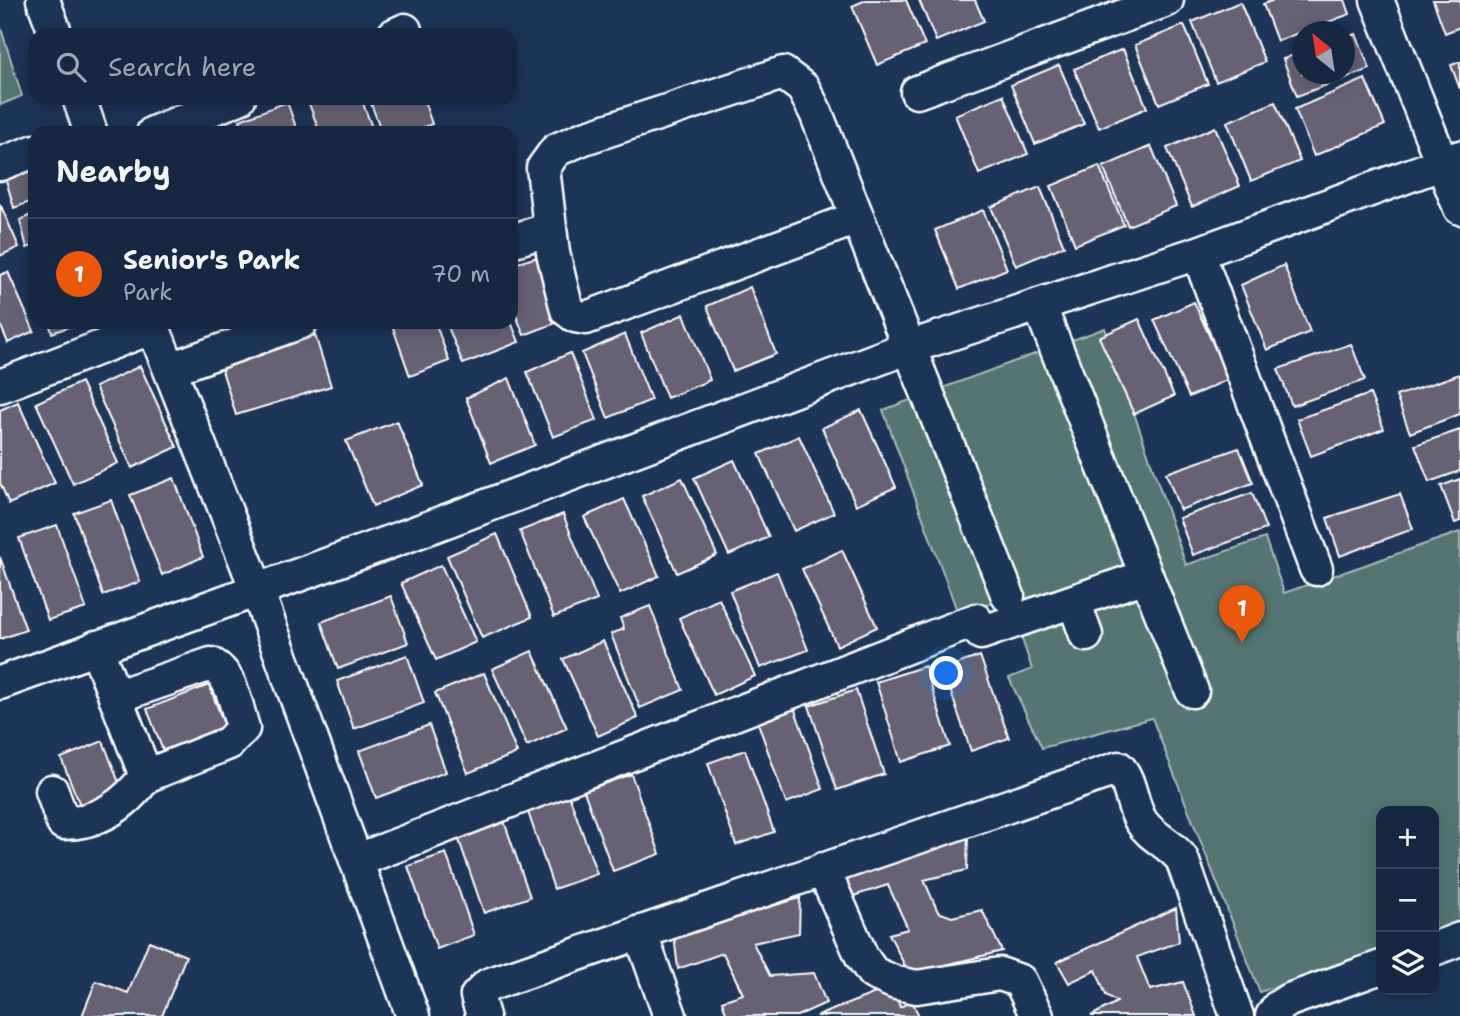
<!DOCTYPE html>
<meta charset="utf-8">
<style>
body{margin:0;font-family:"Shantell Sans",sans-serif;background:#1f3048;color:#f1f3f6}
.controls{position:absolute;right:21px;bottom:21px;display:grid;overflow:hidden;border-radius:14px;box-shadow:0 4px 18px #0003}
.controls button{width:63px;height:63px;display:grid;place-items:center;padding:0;border:0;border-bottom:2px solid #35445a;background:#162841;color:#f1f3f6;font:35px sans-serif}
.compass{position:absolute;left:1292px;top:21px;width:63px;height:63px;border-radius:50%;background:#162841;box-shadow:0 4px 18px #0003;rotate:330deg}
.you{position:absolute;left:947px;top:674px;width:24px;height:24px;margin:-18px;border:5px solid #fff;border-radius:50%;background:#1a73e8;box-shadow:0 0 0 10px #1a73e833}
.badge{display:grid;place-items:center;width:46px;height:46px;border-radius:50%;background:#ea580c;color:#fff;font-size:23px;font-weight:700}
.pin{position:absolute;translate:-50% -58px;filter:drop-shadow(0 2px 4px #0008)}
.pin::after{content:'';position:absolute;top:37px;width:24px;height:21px;background:inherit;clip-path:polygon(0 0,100% 0,50% 100%)}
.list{margin:0;padding:0;list-style:none}
h2{display:flex;justify-content:space-between;align-items:center;height:91px;margin:0;padding:0 28px;font-size:30px}
h2 small{font-size:23px;font-weight:400;color:#9ea6b1}
.list li{display:grid;grid-template-columns:46px 1fr auto;gap:21px;align-items:center;box-sizing:border-box;height:112px;padding:0 28px;border-top:2px solid #35445a}
.list b{display:block;font-size:26px;white-space:nowrap}
.list p{margin:0;font-size:23px;white-space:nowrap;color:#9ea6b1}
.list em{font-size:23px;font-style:normal;color:#9ea6b1}
.icon{flex:none;width:38px;height:38px;fill:none;stroke:currentColor;stroke-width:2;stroke-linecap:round;stroke-linejoin:round}
.map{position:relative;flex:none;width:1460px;height:1016px;overflow:hidden}
.search{position:absolute;background:#162841;box-shadow:0 4px 18px #0003;left:28px;top:28px;width:490px;height:77px;display:flex;align-items:center;gap:18px;box-sizing:border-box;padding:0 24px;border-radius:21px;color:#9ea6b1;font-size:26px}
.panel{position:absolute;background:#162841;box-shadow:0 4px 18px #0003;left:28px;top:126px;width:490px;height:203px;border-radius:21px}
.map>svg:first-child{display:block}
.green{fill:#577472;stroke:#abbab8;stroke-width:2}
.building{fill:#666273;stroke:#fff;stroke-width:2}
.lines{fill:none;stroke-linecap:round;stroke-linejoin:round}
.minor-casing{stroke:#fff;stroke-width:37}
.minor{stroke:#1d3557;stroke-width:32}
</style>
<div class="map">
<svg width="1460" height="1016" viewBox="0 0 1460 1016">
<rect width="100%" height="100%" fill="#1d3557"/>
<filter id="ink" filterUnits="userSpaceOnUse"><feTurbulence type="fractalNoise" baseFrequency=".0143" numOctaves="2"/><feDisplacementMap in="SourceGraphic" scale="14" xChannelSelector="R" yChannelSelector="G"/><feConvolveMatrix kernelMatrix="1 2 1 2 8 2 1 2 1" color-interpolation-filters="sRGB"/></filter>
<g filter="url(#ink)">
<!-- green -->
<path class="green" d="M 0,25 L 22,96 L 0,105 Z
M 1105,328 L 1186,565 L 1265,538 L 1284,593 L 1460,532 L 1460,923 L 1434,932 L 1434,811 L 1381,811 L 1381,950 L 1260,992 L 1152,718 L 1042,748 L 1009,678 L 1032,669 L 1008,597 L 959,616 L 883,410 Z"/>
<!-- building -->
<path class="building" d="M 866,0 L 906,0 L 925,45 L 877,65 L 852,6 Z
M 919,0 L 975,0 L 984,21 L 936,41 Z
M 1274,0 L 1345,0 L 1350,14 L 1277,41 L 1263,4 Z
M 1433,0 L 1460,0 L 1460,27 L 1445,33 Z
M 1240,2 L 1265,62 L 1216,82 L 1192,22 Z
M 1184,25 L 1208,84 L 1159,104 L 1135,45 Z
M 1356,34 L 1370,69 L 1297,96 L 1283,59 L 1302,52 L 1302,74 L 1344,74 L 1344,38 Z
M 1123,49 L 1147,108 L 1099,128 L 1074,69 Z
M 1460,62 L 1460,89 L 1451,65 Z
M 1059,65 L 1084,124 L 1035,144 L 1011,85 Z
M 1365,79 L 1385,125 L 1314,156 L 1295,109 Z
M 1003,95 L 1028,154 L 979,174 L 955,115 Z
M 315,98 L 361,98 L 374,133 L 320,133 L 308,101 Z
M 369,98 L 423,98 L 432,124 L 410,133 L 382,133 Z
M 287,102 L 298,133 L 245,133 L 240,120 Z
M 1275,102 L 1300,161 L 1251,181 L 1227,122 Z
M 1215,127 L 1240,186 L 1192,207 L 1167,148 Z
M 1151,146 L 1176,206 L 1128,226 L 1103,167 Z
M 1099,166 L 1124,225 L 1075,245 L 1051,186 Z
M 35,169 L 35,200 L 14,208 L 6,180 Z
M 1040,187 L 1064,246 L 1016,266 L 991,207 Z
M 0,204 L 19,247 L 0,256 Z
M 983,210 L 1007,269 L 959,289 L 935,230 Z
M 35,213 L 35,245 L 27,248 L 20,220 Z
M 544,255 L 564,320 L 524,335 L 511,303 L 511,265 Z
M 1284,265 L 1310,332 L 1267,350 L 1241,285 Z
M 8,272 L 34,331 L 8,343 L 0,324 L 0,275 Z
M 750,287 L 776,354 L 733,371 L 707,306 Z
M 1194,302 L 1229,379 L 1189,397 L 1154,320 Z
M 684,314 L 710,380 L 667,398 L 641,333 Z
M 1139,319 L 1174,396 L 1134,414 L 1099,337 Z
M 49,322 L 82,322 L 52,333 Z
M 391,322 L 435,322 L 449,361 L 410,376 Z
M 446,322 L 511,322 L 519,342 L 463,364 Z
M 625,334 L 651,400 L 608,418 L 582,353 Z
M 315,335 L 331,386 L 236,415 L 220,364 Z
M 1351,344 L 1365,380 L 1292,406 L 1278,369 Z
M 570,353 L 597,420 L 553,437 L 527,372 Z
M 140,366 L 177,447 L 132,468 L 95,387 Z
M 1460,374 L 1460,414 L 1410,433 L 1396,396 Z
M 509,378 L 535,445 L 491,463 L 466,398 Z
M 81,382 L 118,463 L 73,484 L 36,403 Z
M 1370,394 L 1384,429 L 1311,456 L 1297,419 Z
M 18,402 L 55,483 L 9,504 L 0,483 L 0,410 Z
M 861,410 L 896,487 L 856,505 L 822,428 Z
M 397,421 L 423,485 L 373,506 L 346,441 Z
M 1460,430 L 1460,471 L 1429,482 L 1415,445 Z
M 799,436 L 834,513 L 794,531 L 759,454 Z
M 1239,448 L 1253,483 L 1180,510 L 1166,473 Z
M 734,460 L 769,537 L 729,555 L 694,478 Z
M 174,478 L 203,557 L 162,575 L 130,495 Z
M 682,478 L 717,555 L 677,573 L 642,496 Z
M 1460,479 L 1460,521 L 1455,523 L 1441,486 Z
M 1252,493 L 1266,529 L 1193,555 L 1179,518 Z
M 1400,494 L 1413,529 L 1340,556 L 1327,518 Z
M 624,499 L 659,576 L 620,594 L 584,517 Z
M 111,500 L 140,582 L 103,595 L 74,513 Z
M 563,514 L 597,600 L 554,617 L 520,531 Z
M 57,525 L 86,608 L 48,620 L 19,538 Z
M 497,534 L 532,617 L 482,638 L 447,556 Z
M 842,550 L 877,627 L 837,646 L 802,569 Z
M 0,557 L 26,630 L 0,639 Z
M 441,565 L 476,642 L 436,660 L 401,583 Z
M 777,572 L 808,650 L 760,668 L 730,591 Z
M 391,596 L 408,643 L 338,669 L 321,622 Z
M 719,599 L 755,676 L 714,695 L 679,618 Z
M 650,606 L 683,690 L 640,708 L 611,634 L 624,629 L 620,618 Z
M 603,641 L 638,718 L 598,736 L 563,659 Z
M 532,651 L 567,728 L 527,746 L 492,669 Z
M 407,655 L 424,703 L 354,729 L 337,681 Z
M 980,656 L 1009,738 L 971,751 L 943,669 Z
M 925,666 L 950,746 L 901,762 L 876,682 Z
M 484,673 L 517,753 L 468,773 L 435,693 Z
M 209,685 L 227,732 L 165,756 L 147,709 Z
M 856,690 L 884,774 L 837,790 L 809,706 Z
M 794,707 L 823,789 L 786,803 L 757,720 Z
M 429,725 L 446,772 L 376,798 L 359,751 Z
M 103,741 L 121,788 L 80,805 L 61,758 Z
M 745,750 L 774,832 L 736,845 L 708,763 Z
M 631,774 L 660,854 L 613,871 L 584,791 Z
M 569,795 L 597,874 L 554,889 L 527,809 Z
M 503,818 L 530,897 L 484,913 L 457,834 Z
M 968,834 L 967,870 L 924,880 L 938,912 L 952,917 L 982,910 L 1002,951 L 909,974 L 889,934 L 908,929 L 888,885 L 847,898 L 839,869 Z
M 446,853 L 474,935 L 437,949 L 408,866 Z
M 800,898 L 799,933 L 753,943 L 770,976 L 814,973 L 826,1003 L 797,1016 L 727,1016 L 722,1001 L 743,994 L 723,953 L 678,969 L 674,935 Z
M 1176,908 L 1179,942 L 1137,957 L 1150,990 L 1183,982 L 1196,1016 L 1091,1016 L 1117,1002 L 1106,995 L 1096,970 L 1069,983 L 1057,962 Z
M 149,941 L 186,956 L 162,1016 L 82,1016 L 96,981 L 128,993 Z
M 893,986 L 900,1007 L 912,1001 L 919,1016 L 817,1016 Z"/>
<g class="lines">
<defs>
<path id="minor" d="M 43,0 L 56,35
M 1377,0 L 1460,208
M 394,35 L 405,30
M 917,92 L 1167,0
M 79,98 L 91,133
M 153,133 L 239,98
M 0,164 L 35,151
M 857,218 L 586,318 L 575,316 L 567,310 L 553,253 L 543,168 L 556,150 L 584,138 L 783,73 L 803,88 L 816,113 L 1008,596
M 511,241 L 550,229
M 1198,253 L 1316,569
M 1040,307 L 1192,691
M 151,322 L 257,590 L 413,1016
M 170,369 L 301,322
M 0,386 L 153,327
M 1074,601 L 1086,635
M 0,683 L 409,535 L 907,348 L 1198,253 L 1460,157
M 115,697 L 211,664 C 232,674 236,706 243,728 L 229,743 L 146,776
M 52,791 L 63,823 C 99,823 126,804 146,776 L 96,647
M 356,861 L 976,620 L 981,633 L 1146,576
M 823,869 L 862,957 L 873,973 L 896,983 L 917,987 L 1000,974 L 1020,981 L 1037,1016
M 640,932 L 670,1016
M 1434,949 L 1460,939
M 483,1016 L 477,996 L 488,985 L 1119,768 C 1131,781 1131,805 1141,821 C 1151,837 1170,843 1182,859 L 1237,1016
M 1272,1016 L 1278,1007 L 1289,1000 L 1381,967"/>
</defs>
<!-- minor casing -->
<use href="#minor" class="minor-casing"/>
<!-- minor -->
<use href="#minor" class="minor"/>
</g>
</g>
</svg>
<div class="controls">
<button>+</button>
<button>−</button>
<button><svg class="icon" aria-label="layers" viewBox="0 0 24 24"><path d="M12 4l9 5-9 5-9-5zM3 14l9 5 9-5"/></svg></button>
</div>
<svg class="compass" viewBox="-18 -18 36 36"><path d="M0-13l5 13h-10z" fill="#e53935"/><path d="M0 13l5-13h-10z" fill="#9ea6b1"/></svg>
<div class="you"></div>
<div class="pin badge" style="left:1242px;top:643px">1</div>
<div class="search"><svg class="icon" aria-label="search" viewBox="0 0 24 24"><circle cx="10" cy="10" r="6"/><path d="M15 15l6 6"/></svg>Search here</div>
<section class="panel">
<h2>Nearby<small></small></h2>
<ul class="list">
<li><span class="badge">1</span><div><b>Senior's Park</b><p>Park</p></div><em>70 m</em></li>
</ul>
</section>
</div>
